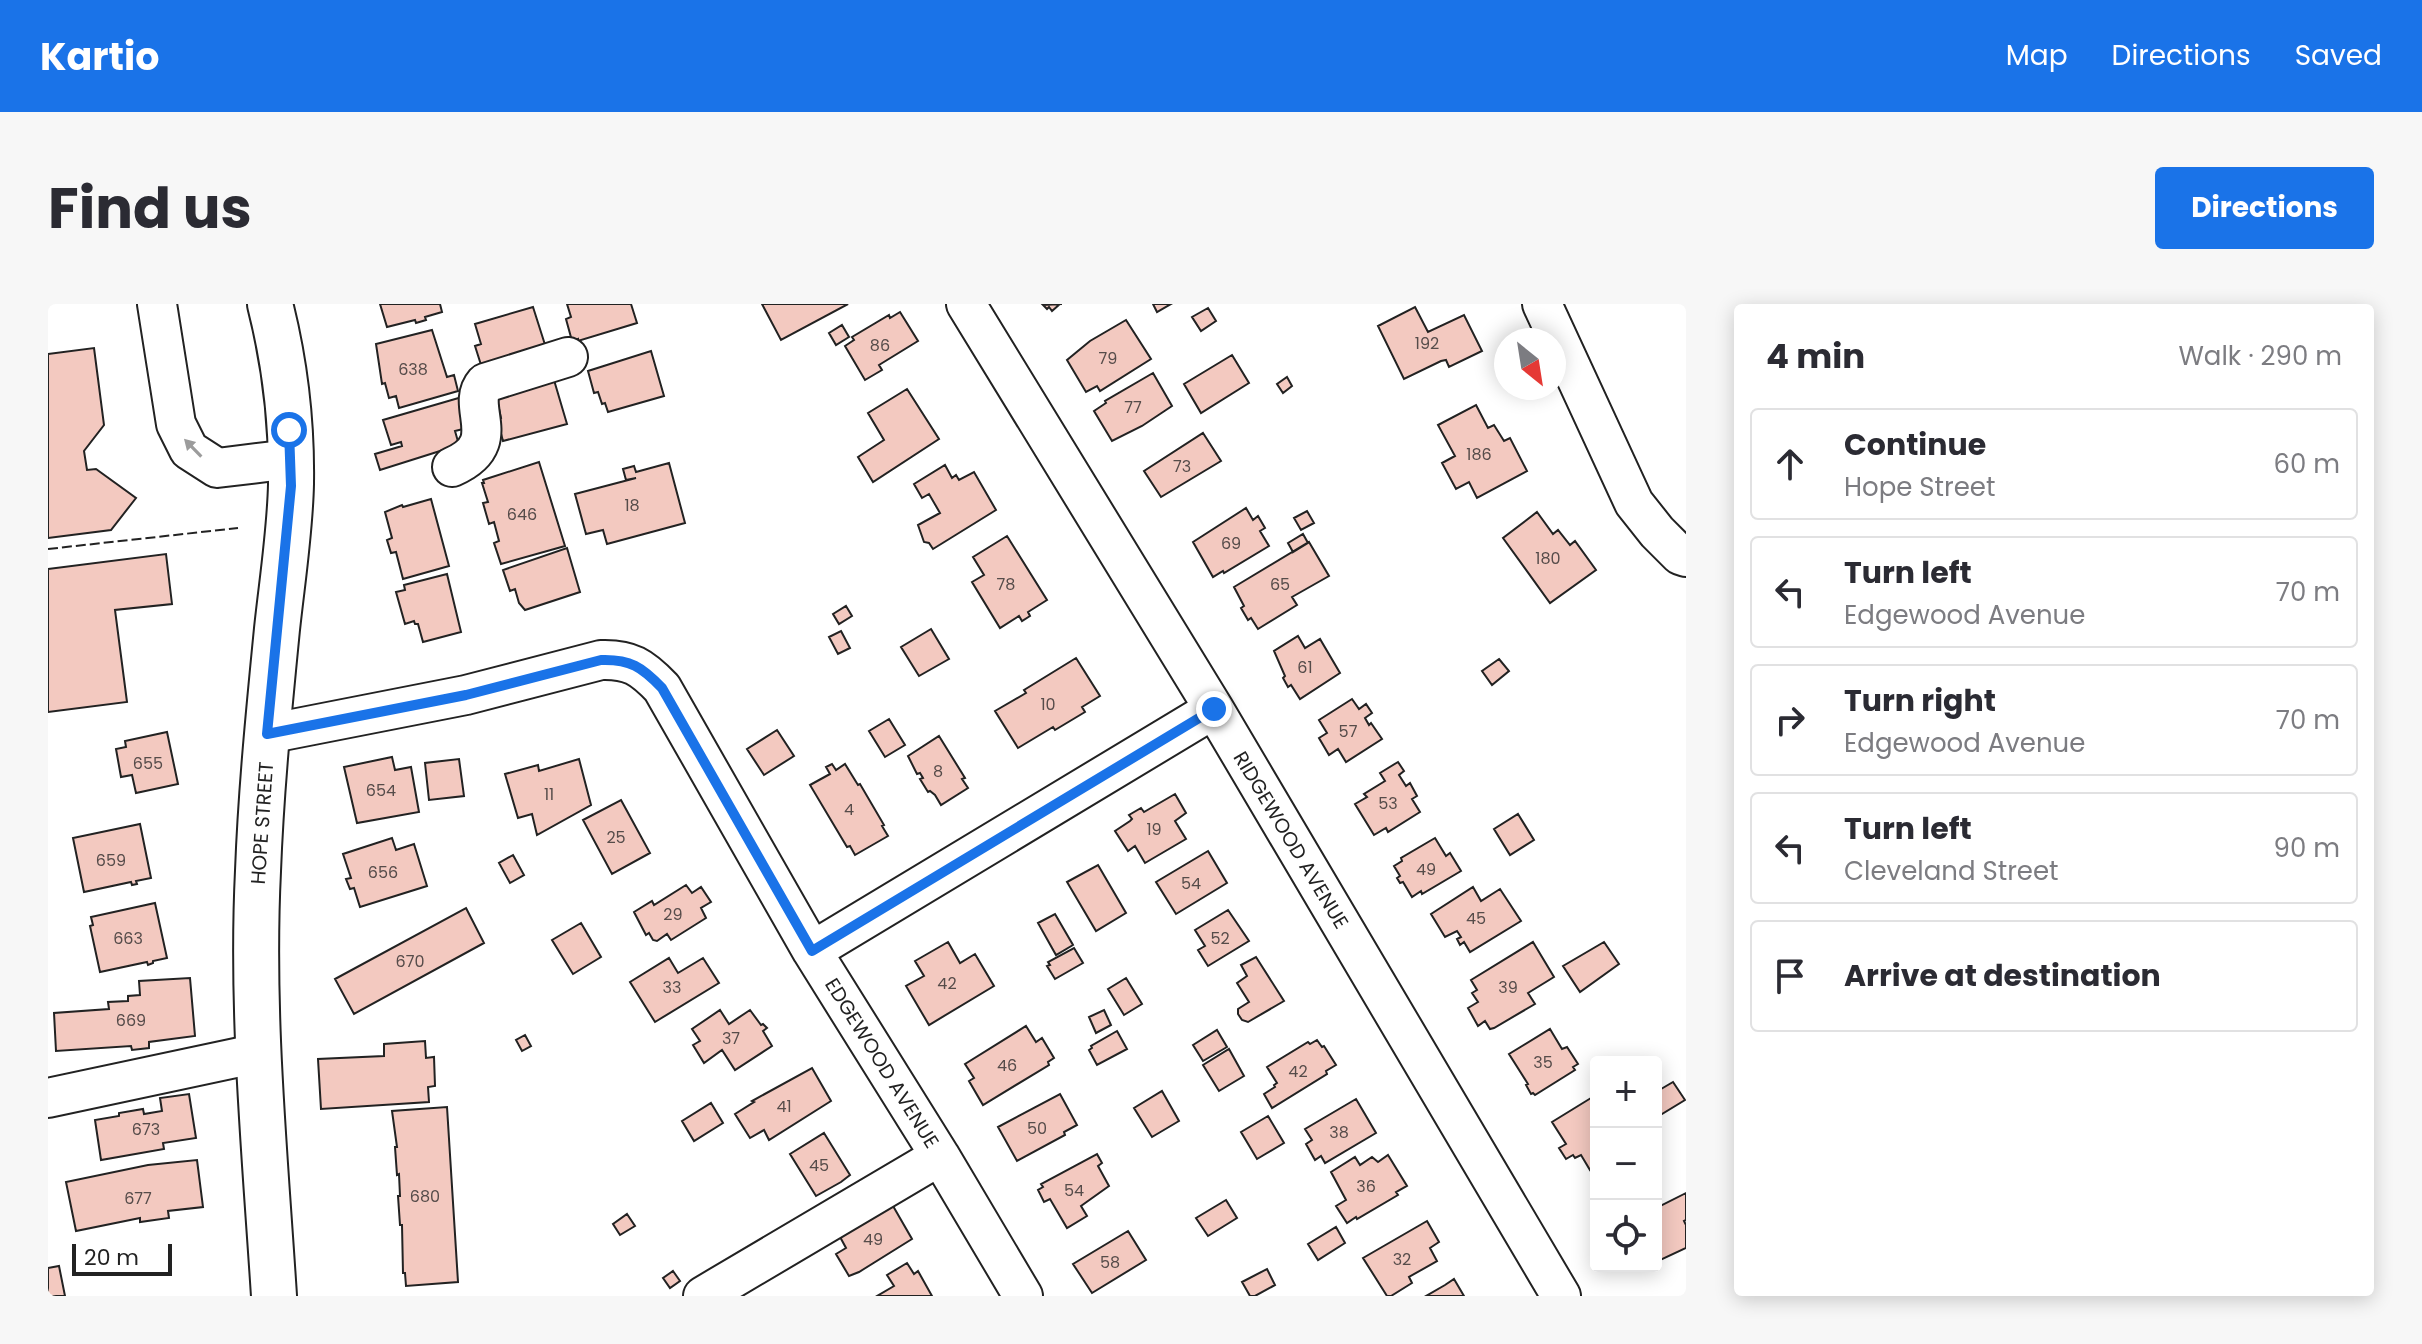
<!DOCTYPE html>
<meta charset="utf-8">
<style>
body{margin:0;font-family:Poppins,sans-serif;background:#f7f7f7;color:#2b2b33}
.controls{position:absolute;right:24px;bottom:24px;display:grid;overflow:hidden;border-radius:8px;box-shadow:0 4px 20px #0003}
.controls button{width:72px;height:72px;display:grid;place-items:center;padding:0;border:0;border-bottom:2px solid #e1e1e2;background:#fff;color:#2b2b33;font:40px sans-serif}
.compass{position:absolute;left:1446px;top:24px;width:72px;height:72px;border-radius:50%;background:#fff;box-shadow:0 4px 20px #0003;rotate:150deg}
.scale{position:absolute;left:24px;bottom:20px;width:100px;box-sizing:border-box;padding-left:8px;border:4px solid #222;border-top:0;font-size:22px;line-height:28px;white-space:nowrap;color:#222;-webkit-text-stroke:6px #fff;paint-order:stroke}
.stop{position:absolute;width:24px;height:24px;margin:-18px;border:6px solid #1a73e8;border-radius:50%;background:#fff}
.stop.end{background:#1a73e8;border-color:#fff;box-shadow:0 2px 8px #0008}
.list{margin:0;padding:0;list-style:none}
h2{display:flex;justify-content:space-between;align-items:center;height:104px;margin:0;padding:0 32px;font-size:34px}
h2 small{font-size:26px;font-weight:400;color:#7c7c81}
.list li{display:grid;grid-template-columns:52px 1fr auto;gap:24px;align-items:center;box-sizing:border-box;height:112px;margin:0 16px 16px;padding:0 16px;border:2px solid #e1e1e2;border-radius:8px}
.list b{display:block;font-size:30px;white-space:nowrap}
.list p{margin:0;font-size:26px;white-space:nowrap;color:#7c7c81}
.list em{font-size:26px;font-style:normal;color:#7c7c81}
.icon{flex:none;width:44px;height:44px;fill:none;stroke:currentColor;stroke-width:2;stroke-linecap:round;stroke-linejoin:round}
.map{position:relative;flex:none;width:1638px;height:992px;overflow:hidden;border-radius:8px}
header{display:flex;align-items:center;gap:48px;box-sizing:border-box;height:112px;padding:0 40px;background:#1a73e8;color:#fff}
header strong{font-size:38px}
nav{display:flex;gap:44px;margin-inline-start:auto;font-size:28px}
.intro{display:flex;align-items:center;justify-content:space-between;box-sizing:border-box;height:192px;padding:0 48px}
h1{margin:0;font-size:56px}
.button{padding:20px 36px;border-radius:8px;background:#1a73e8;color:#fff;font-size:28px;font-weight:700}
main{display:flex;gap:48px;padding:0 48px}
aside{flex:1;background:#fff;border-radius:8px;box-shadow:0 4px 20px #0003}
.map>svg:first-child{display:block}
.building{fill:#f3c9c0;stroke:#222;stroke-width:2}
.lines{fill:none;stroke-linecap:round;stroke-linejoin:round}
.minor-casing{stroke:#222;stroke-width:42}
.major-casing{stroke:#222;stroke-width:48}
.minor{stroke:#fff;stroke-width:38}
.major{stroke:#fff;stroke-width:44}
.fence{stroke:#222;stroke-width:2;stroke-dasharray:10 4;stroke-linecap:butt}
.oneway{fill:#9c9c9c}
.route{stroke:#1a73e8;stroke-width:10}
.labels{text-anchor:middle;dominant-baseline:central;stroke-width:6;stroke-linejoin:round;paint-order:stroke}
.number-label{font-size:16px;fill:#564c4a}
.street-label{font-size:20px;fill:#222;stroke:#fff}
</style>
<header>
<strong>Kartio</strong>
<nav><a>Map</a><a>Directions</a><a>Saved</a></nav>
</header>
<div class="intro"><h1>Find us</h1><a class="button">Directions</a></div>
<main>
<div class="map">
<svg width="1638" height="992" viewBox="0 0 1638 992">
<rect width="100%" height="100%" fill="#fff"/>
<!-- building -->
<path class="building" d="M 332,0 L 392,0 L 394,8 L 377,13 L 378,16 L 368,19 L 367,16 L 339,23 Z
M 519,0 L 583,0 L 589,19 L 530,37 L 530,35 L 524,37 L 518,15 L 523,13 Z
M 714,0 L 800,0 L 733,36 Z
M 1012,0 L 1004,7 L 1001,3 L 999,5 L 995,1 L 1014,0 Z
M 1105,0 L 1123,0 L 1109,8 Z
M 485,3 L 499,47 L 434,64 L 427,42 L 433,40 L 427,20 Z
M 1367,3 L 1380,28 L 1416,11 L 1434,47 L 1401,63 L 1398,56 L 1393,57 L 1356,75 L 1330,22 Z
M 1160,4 L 1168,17 L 1153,27 L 1144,13 Z
M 852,8 L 870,37 L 831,61 L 834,66 L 817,76 L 797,42 L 806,36 L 804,33 L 841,11 L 842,14 Z
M 1078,16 L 1103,55 L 1052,87 L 1049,82 L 1038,88 L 1019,56 L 1042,37 Z
M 794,21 L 801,33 L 788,41 L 781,29 Z
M 384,26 L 399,73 L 406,71 L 410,87 L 351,104 L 348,92 L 341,94 L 337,79 L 334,80 L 328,40 Z
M 46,44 L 56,121 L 36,147 L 39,166 L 48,165 L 88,194 L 63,226 L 0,234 L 0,50 Z
M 603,47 L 616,92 L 560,108 L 557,99 L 554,100 L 550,88 L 546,89 L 540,67 Z
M 1184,51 L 1201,79 L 1153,109 L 1136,80 Z
M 1105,69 L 1124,102 L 1094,122 L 1064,137 L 1046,107 L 1058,99 L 1057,97 Z
M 1239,73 L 1244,82 L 1235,89 L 1229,80 Z
M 506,76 L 519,120 L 455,137 L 449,115 L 453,114 L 449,95 Z
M 859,85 L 891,135 L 825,178 L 810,153 L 836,136 L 820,109 Z
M 414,93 L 423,123 L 407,127 L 411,141 L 332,166 L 327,150 L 354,142 L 353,138 L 343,141 L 335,116 Z
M 1428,101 L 1440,124 L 1446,121 L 1456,137 L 1462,134 L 1479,167 L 1429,194 L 1421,178 L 1408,185 L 1394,159 L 1407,152 L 1390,121 Z
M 1155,129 L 1173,157 L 1113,193 L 1096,167 Z
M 491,158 L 517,242 L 453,260 L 446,239 L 451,237 L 446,218 L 441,220 L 435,199 L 440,198 L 434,179 L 436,179 L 435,176 Z
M 621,159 L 637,219 L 559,240 L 555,226 L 538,230 L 527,190 L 588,174 L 578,176 L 575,165 L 586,162 L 588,168 Z
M 897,161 L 904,174 L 908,171 L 911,176 L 926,168 L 948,206 L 885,245 L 881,239 L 876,238 L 870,221 L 892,209 L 881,190 L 874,194 L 866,180 Z
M 383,195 L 401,262 L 355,275 L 348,248 L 343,249 L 339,236 L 344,234 L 337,208 L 354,201 L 355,203 Z
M 1198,204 L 1205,216 L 1210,212 L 1217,224 L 1212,227 L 1221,242 L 1176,269 L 1175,267 L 1165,273 L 1145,238 Z
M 1259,207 L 1266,219 L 1253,226 L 1246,214 Z
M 1489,208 L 1505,230 L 1510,226 L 1522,241 L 1527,237 L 1548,266 L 1502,299 L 1455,234 Z
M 1255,230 L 1260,239 L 1245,248 L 1240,239 Z
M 959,232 L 999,296 L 980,308 L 982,312 L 974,317 L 971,312 L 952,324 L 924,278 L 936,271 L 925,253 Z
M 1261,238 L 1281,272 L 1244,293 L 1249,301 L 1210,325 L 1203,314 L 1200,316 L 1193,304 L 1196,302 L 1186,283 Z
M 519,244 L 532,288 L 477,306 L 471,299 L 467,285 L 462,287 L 455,266 Z
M 118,250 L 124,300 L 67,306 L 79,398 L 0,408 L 0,265 Z
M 399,270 L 413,328 L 375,338 L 370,320 L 367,320 L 366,317 L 357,320 L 348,288 L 357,286 L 356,281 Z
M 798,302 L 804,312 L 791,320 L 785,310 Z
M 883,325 L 901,355 L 871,372 L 853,343 Z
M 793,327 L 802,344 L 790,350 L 781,333 Z
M 1250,332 L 1257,344 L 1272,335 L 1292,369 L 1252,395 L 1243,381 L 1240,383 L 1235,374 L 1237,372 L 1226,347 Z
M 1028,354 L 1052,392 L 1034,403 L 1037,408 L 1007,426 L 1005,423 L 970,444 L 947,407 L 978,389 L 976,386 Z
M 1451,355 L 1461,367 L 1444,381 L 1434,367 Z
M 1304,395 L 1311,405 L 1318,400 L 1324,409 L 1317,414 L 1321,421 L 1323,419 L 1334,435 L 1298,458 L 1290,445 L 1281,451 L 1271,434 L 1279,429 L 1271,416 Z
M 841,415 L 857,441 L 837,453 L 821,427 Z
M 729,426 L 746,452 L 716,471 L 699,445 Z
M 119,428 L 130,480 L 88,489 L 84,471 L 73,473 L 68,445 L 78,443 L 77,437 Z
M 891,432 L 917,474 L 914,475 L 920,484 L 893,501 L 887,491 L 882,487 L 880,488 L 872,475 L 875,474 L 872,469 L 869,470 L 860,452 Z
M 344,453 L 347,466 L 363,463 L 371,508 L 309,519 L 296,463 Z
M 411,455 L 416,492 L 381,496 L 377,459 Z
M 531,455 L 543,501 L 489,531 L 484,510 L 470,514 L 457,470 L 490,461 L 491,467 Z
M 1350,458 L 1356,467 L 1351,471 L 1358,482 L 1362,479 L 1369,492 L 1364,495 L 1372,508 L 1340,528 L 1338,524 L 1326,531 L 1307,500 L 1319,493 L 1316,490 L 1337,477 L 1332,469 Z
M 784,460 L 788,466 L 797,460 L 810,481 L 812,480 L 836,521 L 834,522 L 840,532 L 807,551 L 802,542 L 799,543 L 762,481 L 782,470 L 778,463 Z
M 1127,490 L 1138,509 L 1127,517 L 1138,535 L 1097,559 L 1087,542 L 1080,547 L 1067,527 L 1082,517 L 1084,515 L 1081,511 L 1093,504 L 1096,508 Z
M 573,496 L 602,549 L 564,570 L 535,516 Z
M 1470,510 L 1486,536 L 1462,551 L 1446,525 Z
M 92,520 L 103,574 L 88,577 L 89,580 L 84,581 L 83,578 L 36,588 L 25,534 Z
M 344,534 L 348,546 L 366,540 L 379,582 L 312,603 L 306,584 L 302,585 L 298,575 L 303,574 L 295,550 Z
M 1387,534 L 1398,552 L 1402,549 L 1413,567 L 1374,590 L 1373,587 L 1364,593 L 1355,578 L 1352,579 L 1349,574 L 1352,572 L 1346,562 L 1354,557 L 1353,554 Z
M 1160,547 L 1179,579 L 1128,610 L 1108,578 Z
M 465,551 L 476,571 L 462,579 L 451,559 Z
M 1050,561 L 1078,609 L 1048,627 L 1019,578 Z
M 638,581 L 644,589 L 653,583 L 663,598 L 653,604 L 658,614 L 623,636 L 619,630 L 609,637 L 605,636 L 601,629 L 598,631 L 586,608 L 604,597 L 606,601 Z
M 1425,583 L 1433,597 L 1452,585 L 1473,617 L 1422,648 L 1416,638 L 1412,641 L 1409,635 L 1413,633 L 1409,627 L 1397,633 L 1383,610 Z
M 107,599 L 119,654 L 105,657 L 105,659 L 100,661 L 99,658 L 52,668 L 42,622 L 45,621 L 43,613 Z
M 418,604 L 436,639 L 306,710 L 287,675 Z
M 1180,606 L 1201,637 L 1160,662 L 1150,646 L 1157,642 L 1147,626 Z
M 1007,610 L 1025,641 L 1008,651 L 990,619 Z
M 533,619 L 553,653 L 525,670 L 504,636 Z
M 900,638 L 912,659 L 927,650 L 946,682 L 881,721 L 858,682 L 876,672 L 867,657 Z
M 1485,638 L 1506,673 L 1480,689 L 1487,700 L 1446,724 L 1442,725 L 1437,717 L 1430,722 L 1420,704 L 1430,698 L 1424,689 L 1429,686 L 1423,676 Z
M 1556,638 L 1571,660 L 1532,688 L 1515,662 Z
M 1026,644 L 1035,659 L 1007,675 L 999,662 L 1002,661 L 1000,658 Z
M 1208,653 L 1236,697 L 1200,718 L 1194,716 L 1190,710 L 1190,705 L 1201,698 L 1189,679 L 1199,672 L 1193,661 Z
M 621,654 L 630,669 L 655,654 L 671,679 L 607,718 L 582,678 Z
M 142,674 L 147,732 L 101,738 L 101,744 L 84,746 L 83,742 L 8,747 L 6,709 L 61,705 L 60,698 L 80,697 L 80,692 L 92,691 L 91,677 Z
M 1078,674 L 1094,700 L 1076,711 L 1060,685 Z
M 672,706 L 681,720 L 702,706 L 713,721 L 715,720 L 719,724 L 715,727 L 724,742 L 687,766 L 674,746 L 656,759 L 645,741 L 652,737 L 644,725 Z
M 1056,706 L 1063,721 L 1048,729 L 1041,713 Z
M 978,722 L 988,738 L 994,734 L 1006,754 L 1000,758 L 1001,761 L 935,801 L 921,777 L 926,774 L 917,760 Z
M 1502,725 L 1514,745 L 1519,743 L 1530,760 L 1525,763 L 1527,766 L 1487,791 L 1485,789 L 1483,790 L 1478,781 L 1480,780 L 1461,750 Z
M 1169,726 L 1179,743 L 1155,757 L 1145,741 Z
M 1069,727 L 1079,745 L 1049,761 L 1041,746 L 1044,744 L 1043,742 Z
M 477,731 L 483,742 L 474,747 L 468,736 Z
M 1269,736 L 1274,743 L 1276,742 L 1288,761 L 1278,767 L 1279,770 L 1224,804 L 1216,790 L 1227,783 L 1226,781 L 1229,779 L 1219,763 L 1260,738 L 1262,740 Z
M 377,737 L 378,754 L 386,753 L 387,782 L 380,783 L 381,798 L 273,805 L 270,755 L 336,752 L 336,740 Z
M 1181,745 L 1196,772 L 1171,787 L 1155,761 Z
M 764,764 L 783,797 L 721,836 L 716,826 L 702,834 L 687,810 L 706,798 L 704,797 Z
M 1625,778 L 1637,796 L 1609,813 L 1608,788 Z
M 1114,787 L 1131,817 L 1104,833 L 1086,804 Z
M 141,790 L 148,834 L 115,839 L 116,845 L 53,856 L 47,816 L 71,812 L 71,809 L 95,805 L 96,810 L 114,807 L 112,794 Z
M 1012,790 L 1029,821 L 1016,828 L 1017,831 L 969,857 L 950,823 Z
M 1543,794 L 1545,797 L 1548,795 L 1548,862 L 1542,866 L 1533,851 L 1527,854 L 1525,851 L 1518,855 L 1511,844 L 1518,840 L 1504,818 Z
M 1308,795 L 1328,829 L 1277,859 L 1273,852 L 1267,856 L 1258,840 L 1264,836 L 1257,825 Z
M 663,799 L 675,819 L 646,837 L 634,817 Z
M 399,803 L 410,978 L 358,982 L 357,969 L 355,969 L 354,921 L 352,921 L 350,892 L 352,892 L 351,870 L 349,871 L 347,843 L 349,843 L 344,807 Z
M 1220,812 L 1236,839 L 1209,855 L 1193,828 Z
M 776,829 L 802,871 L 793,878 L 768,892 L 742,850 Z
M 1049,850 L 1054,859 L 1050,862 L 1061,882 L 1033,902 L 1039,912 L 1019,924 L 1002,895 L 996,898 L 990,886 L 995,883 L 993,880 Z
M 1340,851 L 1359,882 L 1348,888 L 1350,891 L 1309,915 L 1308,913 L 1299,919 L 1288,902 L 1298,896 L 1283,868 L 1307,853 L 1312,861 L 1324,853 L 1330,858 Z
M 149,856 L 155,903 L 120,907 L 121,914 L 92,918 L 92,914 L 28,927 L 18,878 L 100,861 Z
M 1638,889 L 1638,916 L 1636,917 L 1638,921 L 1638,944 L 1608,958 L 1608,904 Z
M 841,895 L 864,935 L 811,968 L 801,972 L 788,950 L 798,944 L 791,931 Z
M 1178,896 L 1189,914 L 1160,932 L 1148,914 Z
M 579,910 L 587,922 L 572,931 L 565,920 Z
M 1379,917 L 1391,938 L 1382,944 L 1389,957 L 1361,973 L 1364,979 L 1343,992 L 1339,992 L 1315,954 Z
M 1288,923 L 1297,939 L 1270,956 L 1260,940 Z
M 1080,927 L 1098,956 L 1044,989 L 1025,960 Z
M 859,959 L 866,970 L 870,967 L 884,992 L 829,992 L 846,982 L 839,971 Z
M 11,962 L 17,992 L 0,992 L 0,964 Z
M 1219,965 L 1227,981 L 1207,992 L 1202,992 L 1194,978 Z
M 625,967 L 632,977 L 622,984 L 615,974 Z
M 1406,975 L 1416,992 L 1378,992 L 1397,981 Z"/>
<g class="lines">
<defs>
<path id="minor" d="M 109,0 L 128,120 L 141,146 L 169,164 L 243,155
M 918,0 L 1166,405 L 1513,992
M 1494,0 L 1586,199 L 1609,228 L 1632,251 L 1638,253
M 404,163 C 459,139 416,103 437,79 L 520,53
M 219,430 L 418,391 L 553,356 C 582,355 594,363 614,384 L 764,647 L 892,852 L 975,992
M 764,647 L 1166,405
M 0,794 L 211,749
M 655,992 L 892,852"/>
<path id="major" d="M 222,0 C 237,59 244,120 243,180 C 242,228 234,278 229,325 C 221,406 213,487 210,567 C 203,709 217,851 226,992"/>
</defs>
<!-- minor casing -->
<use href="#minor" class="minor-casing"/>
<!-- major casing -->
<use href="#major" class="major-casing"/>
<!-- minor -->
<use href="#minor" class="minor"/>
<!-- major -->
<use href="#major" class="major"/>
<!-- fence -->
<path class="fence" d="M 0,245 L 190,224"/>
</g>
<!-- one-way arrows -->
<defs><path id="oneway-solid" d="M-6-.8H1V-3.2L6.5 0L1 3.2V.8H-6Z" transform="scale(2)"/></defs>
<use class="oneway" href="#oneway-solid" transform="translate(145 144) rotate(-134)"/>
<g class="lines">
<!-- route -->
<path class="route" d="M 241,126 L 243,182 L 219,430 L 418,391 L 553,356 C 582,355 594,363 614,384 L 764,647 L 1166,405"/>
</g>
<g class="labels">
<!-- number labels -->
<g class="number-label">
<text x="1379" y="39">192</text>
<text x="832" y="41">86</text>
<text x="1060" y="54">79</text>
<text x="365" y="65">638</text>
<text x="1085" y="103">77</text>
<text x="1431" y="150">186</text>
<text x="1134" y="162">73</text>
<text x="584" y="201">18</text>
<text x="474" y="210">646</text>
<text x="1183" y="239">69</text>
<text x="1500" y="254">180</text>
<text x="958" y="280">78</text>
<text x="1232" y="280">65</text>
<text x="1257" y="363">61</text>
<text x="1000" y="400">10</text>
<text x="1300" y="427">57</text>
<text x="100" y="459">655</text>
<text x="890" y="467">8</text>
<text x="333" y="486">654</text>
<text x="501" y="490">11</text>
<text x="1340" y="499">53</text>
<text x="801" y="505">4</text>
<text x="1106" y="525">19</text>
<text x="568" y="533">25</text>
<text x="63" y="556">659</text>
<text x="1378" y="565">49</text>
<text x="335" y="568">656</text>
<text x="1143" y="579">54</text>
<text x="625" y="610">29</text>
<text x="1428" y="614">45</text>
<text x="80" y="634">663</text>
<text x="1172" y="634">52</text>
<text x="362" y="657">670</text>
<text x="899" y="679">42</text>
<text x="624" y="683">33</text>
<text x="1460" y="683">39</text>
<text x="83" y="716">669</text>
<text x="683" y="734">37</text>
<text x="1495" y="758">35</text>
<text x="959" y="761">46</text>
<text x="1250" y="767">42</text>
<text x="736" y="802">41</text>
<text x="989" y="824">50</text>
<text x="98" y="825">673</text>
<text x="1291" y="828">38</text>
<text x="771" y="861">45</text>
<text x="1318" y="882">36</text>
<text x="1026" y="886">54</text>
<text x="377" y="892">680</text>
<text x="90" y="894">677</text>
<text x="825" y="935">49</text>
<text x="1354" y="955">32</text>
<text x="1062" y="958">58</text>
</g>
<!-- street labels -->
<g class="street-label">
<text transform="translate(214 519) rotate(-86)">HOPE STREET</text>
<text transform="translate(1243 536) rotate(59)">RIDGEWOOD AVENUE</text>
<text transform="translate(834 759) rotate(58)">EDGEWOOD AVENUE</text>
</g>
</g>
</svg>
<div class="controls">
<button>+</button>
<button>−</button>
<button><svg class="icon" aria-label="locate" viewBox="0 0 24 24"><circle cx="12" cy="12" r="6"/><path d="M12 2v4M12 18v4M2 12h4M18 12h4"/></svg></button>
</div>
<svg class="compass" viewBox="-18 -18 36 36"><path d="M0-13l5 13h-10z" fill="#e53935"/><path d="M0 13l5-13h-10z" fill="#7c7c81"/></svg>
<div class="scale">20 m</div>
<div class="stop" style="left:241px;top:126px"></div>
<div class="stop end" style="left:1166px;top:405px"></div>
</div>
<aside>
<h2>4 min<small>Walk · 290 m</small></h2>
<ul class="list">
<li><svg class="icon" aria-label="ahead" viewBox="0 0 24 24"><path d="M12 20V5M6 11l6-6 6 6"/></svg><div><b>Continue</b><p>Hope Street</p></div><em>60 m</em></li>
<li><svg class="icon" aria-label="left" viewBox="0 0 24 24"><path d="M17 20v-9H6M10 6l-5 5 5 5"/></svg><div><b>Turn left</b><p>Edgewood Avenue</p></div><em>70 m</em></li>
<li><svg class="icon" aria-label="right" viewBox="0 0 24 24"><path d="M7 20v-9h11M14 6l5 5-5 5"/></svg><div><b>Turn right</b><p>Edgewood Avenue</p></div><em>70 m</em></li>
<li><svg class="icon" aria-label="left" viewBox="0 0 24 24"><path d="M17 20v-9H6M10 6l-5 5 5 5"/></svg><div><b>Turn left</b><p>Cleveland Street</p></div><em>90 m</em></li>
<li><svg class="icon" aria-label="arrive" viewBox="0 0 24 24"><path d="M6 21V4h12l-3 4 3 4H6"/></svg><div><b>Arrive at destination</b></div></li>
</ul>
</aside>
</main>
